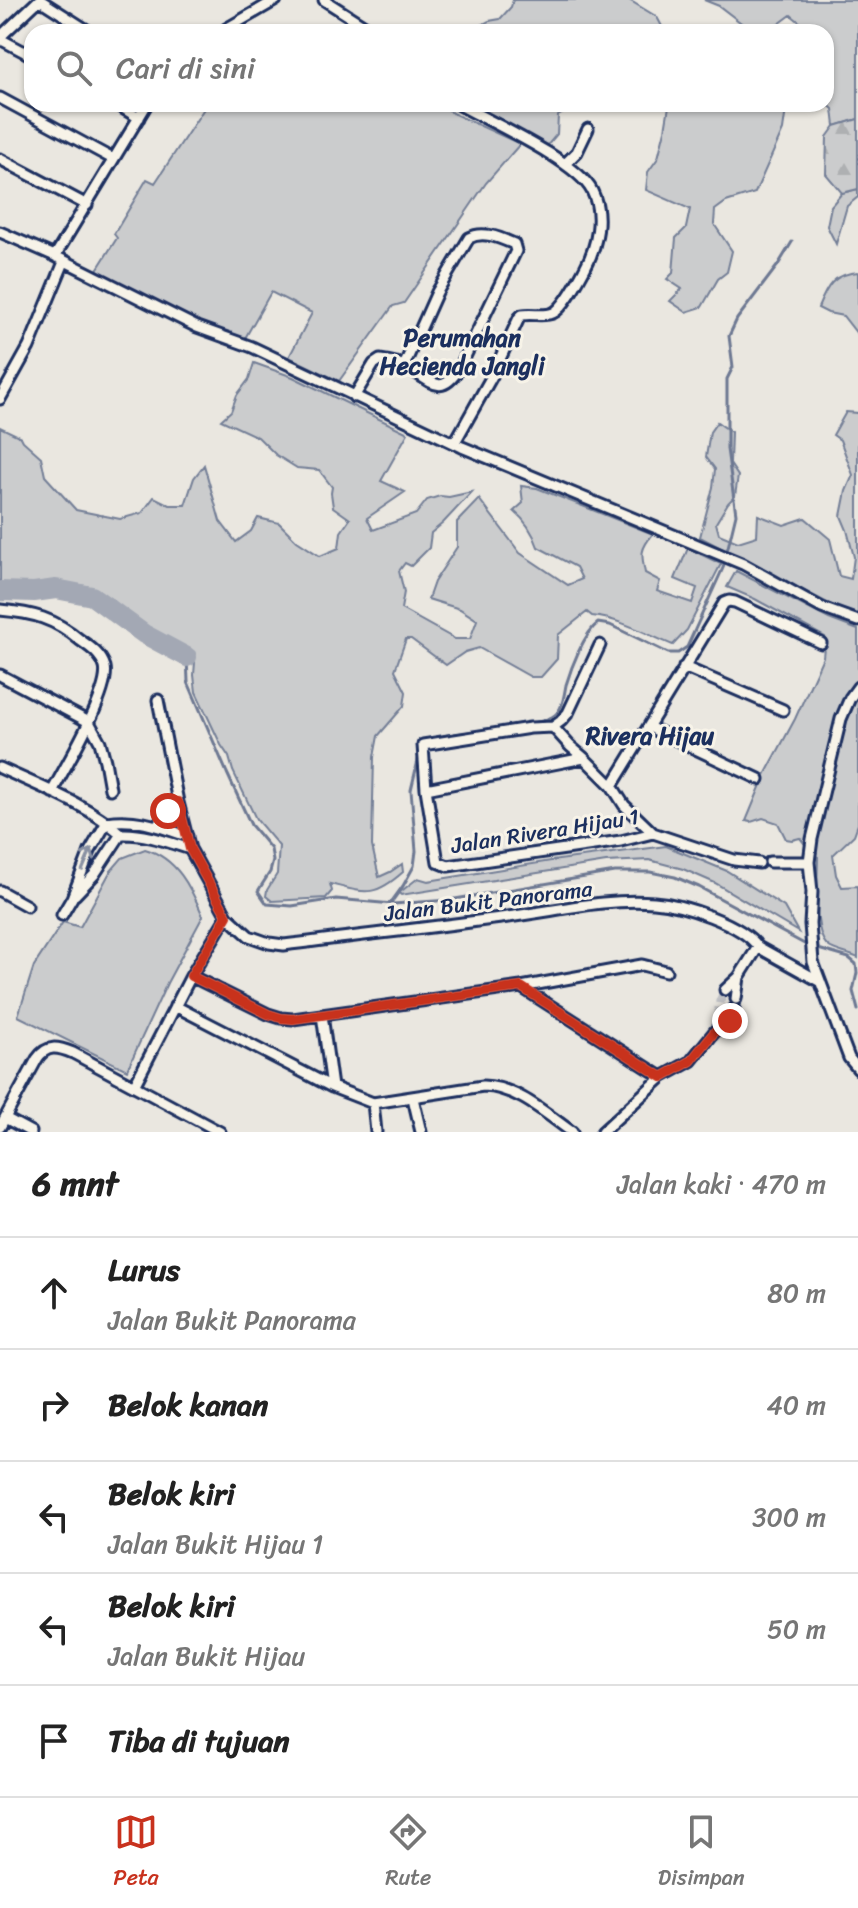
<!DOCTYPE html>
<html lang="id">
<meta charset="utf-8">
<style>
body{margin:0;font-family:Sriracha,sans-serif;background:#f6f6f6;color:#222}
.stop{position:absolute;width:24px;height:24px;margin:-18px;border:6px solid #c8321e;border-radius:50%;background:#fff}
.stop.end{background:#c8321e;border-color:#fff;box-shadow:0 2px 8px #0008}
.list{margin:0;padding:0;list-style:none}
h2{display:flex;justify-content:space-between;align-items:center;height:104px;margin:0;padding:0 32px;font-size:34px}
h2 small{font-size:26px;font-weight:400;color:#767676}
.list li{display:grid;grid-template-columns:52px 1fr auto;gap:24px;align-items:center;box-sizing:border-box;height:112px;padding:0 32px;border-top:2px solid #e0e0e0}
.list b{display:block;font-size:30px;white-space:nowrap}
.list p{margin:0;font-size:26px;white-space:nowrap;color:#767676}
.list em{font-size:26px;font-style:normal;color:#767676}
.icon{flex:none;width:44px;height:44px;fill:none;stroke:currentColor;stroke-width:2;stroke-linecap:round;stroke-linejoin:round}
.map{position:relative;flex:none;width:858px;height:1132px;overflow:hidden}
.search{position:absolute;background:#fff;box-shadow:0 2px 6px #0004;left:24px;right:24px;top:24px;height:88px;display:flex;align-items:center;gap:20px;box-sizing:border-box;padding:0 28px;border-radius:24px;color:#767676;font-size:30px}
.sheet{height:664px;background:#fff}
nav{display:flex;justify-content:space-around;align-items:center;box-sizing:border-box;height:112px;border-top:2px solid #e0e0e0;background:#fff;font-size:22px;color:#767676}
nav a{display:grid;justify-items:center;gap:4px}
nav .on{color:#c8321e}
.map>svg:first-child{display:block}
.green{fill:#cbcccd;stroke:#737e96;stroke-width:2}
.forest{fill:url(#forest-firs);stroke:#737e96;stroke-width:2}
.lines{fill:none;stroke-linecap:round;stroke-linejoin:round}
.stream{stroke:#6d7892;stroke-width:3}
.river{stroke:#a3a8b4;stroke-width:20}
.minor-tunnel{stroke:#c1c2c6;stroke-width:9;stroke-dasharray:9 4.5;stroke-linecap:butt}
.minor-casing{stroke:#1b2f5e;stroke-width:15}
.minor{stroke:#f7f3e8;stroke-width:9}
.oneway{stroke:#8991a3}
.route{stroke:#c8321e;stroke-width:10}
.labels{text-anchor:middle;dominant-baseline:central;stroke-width:6;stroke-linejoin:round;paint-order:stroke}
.street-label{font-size:22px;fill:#1b2f5e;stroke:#f7f3e8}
.neighbourhood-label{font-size:24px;font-weight:bold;fill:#1b2f5e;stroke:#f7f3e8}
</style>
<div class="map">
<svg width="858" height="1132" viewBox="0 0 858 1132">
<defs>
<pattern id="forest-firs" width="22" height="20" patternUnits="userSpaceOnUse" patternTransform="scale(2)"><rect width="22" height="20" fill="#cbcccd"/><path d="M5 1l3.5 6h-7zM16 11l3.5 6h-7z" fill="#aeb0b2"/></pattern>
</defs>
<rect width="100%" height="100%" fill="#eae7e0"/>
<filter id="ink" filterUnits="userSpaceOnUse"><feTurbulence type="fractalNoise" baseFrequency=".0125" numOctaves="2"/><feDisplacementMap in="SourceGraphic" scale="16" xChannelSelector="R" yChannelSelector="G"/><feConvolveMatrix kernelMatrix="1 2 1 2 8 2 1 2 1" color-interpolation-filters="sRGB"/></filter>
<g filter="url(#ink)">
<!-- green -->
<path class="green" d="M 513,0 L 629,0 L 657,17 L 665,32 L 478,32 L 480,26 L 489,21 L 500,19 L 511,7 Z
M 704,0 L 858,0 L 858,119 L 835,126 L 833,109 L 826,103 L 826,32 L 799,32 L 802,24 L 791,15 L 768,32 L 753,32 L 719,6 Z
M 207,104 L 442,104 L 452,113 L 520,144 L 486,183 L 404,303 L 393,306 L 339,381 L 289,357 L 312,313 L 271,292 L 244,340 L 188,319 L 93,276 L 117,238 L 114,234 L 147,179 L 155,183 Z
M 474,104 L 579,104 L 558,116 L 557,134 L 547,146 Z
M 665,104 L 792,104 L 786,109 L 783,130 L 755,193 L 726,202 L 715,210 L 714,224 L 732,251 L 727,272 L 718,279 L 702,307 L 686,312 L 670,301 L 682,289 L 667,279 L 673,273 L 676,238 L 686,228 L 690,209 L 646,190 L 648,172 L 658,158 L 665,130 L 669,106 Z
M 858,189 L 858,197 L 847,206 L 836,244 L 827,226 L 831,206 L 842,193 Z
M 858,272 L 858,335 L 843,316 L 828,313 L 818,308 C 827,286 833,274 858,272 Z
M 254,363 L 293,377 L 408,433 L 381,481 L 405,492 L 367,518 L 373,530 L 416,514 L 427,500 L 440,496 L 449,497 L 472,492 L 443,523 L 431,533 L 429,548 L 411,566 L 405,563 L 399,571 L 404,592 L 401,609 L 455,639 L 470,639 L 477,620 L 460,609 L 428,599 L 434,582 L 457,547 L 457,522 L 479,499 L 520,553 L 568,585 L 582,579 L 576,567 L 538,547 C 533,532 526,521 514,511 L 523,503 L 521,486 L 537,488 L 653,534 C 640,549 641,554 645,573 L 660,581 L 657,591 L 692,603 L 697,588 L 675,579 L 688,548 L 721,564 L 687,630 L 673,645 C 646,634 621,619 592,616 L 587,612 L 558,635 L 557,659 L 541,677 L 531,677 L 479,648 L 465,652 L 446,665 L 411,639 L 406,639 L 395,670 L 406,692 L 404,706 L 378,736 L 374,757 L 372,846 L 379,877 L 390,872 L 402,864 L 403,872 C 374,898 365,893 330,884 L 332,891 L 326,898 L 272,901 L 266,896 L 267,890 L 277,874 L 279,846 L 256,819 L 233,771 L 229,757 L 221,745 L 196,692 L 194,675 L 195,662 L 191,654 L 179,646 L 163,641 L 125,612 L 113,600 L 94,591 L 76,587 L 47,584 L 38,587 L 17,587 L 0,586 L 0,427 L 21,437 L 23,441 L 41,457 L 45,476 L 76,510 L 120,519 L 142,513 L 154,497 L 170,505 L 185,505 L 194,478 L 204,465 L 220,521 L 236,542 L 251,531 L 258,518 L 279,523 L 297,541 L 320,556 L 339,548 L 341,532 L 350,519 L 333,507 L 331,493 L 332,487 L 319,470 L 297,468 L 276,455 L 258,437 L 221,420 L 231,411 L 237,395 L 249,379 Z
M 846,412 L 858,413 L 858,616 L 845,612 L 700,537 L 713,487 L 715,469 L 706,457 L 710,432 L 717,422 L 731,432 L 730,464 L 738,476 L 735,496 L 728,503 L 716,523 L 719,534 L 738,542 L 757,536 L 758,515 L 784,525 L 805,518 L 830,539 L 839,576 L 851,579 L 854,557 L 847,530 L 841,516 L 846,491 L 853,475 L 840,440 L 833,435 Z
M 736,571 L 829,619 L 858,630 L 858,824 L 854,835 L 833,855 L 836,875 L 842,887 L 858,886 L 858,958 C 849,953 835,952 828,946 C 812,933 818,877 818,857 L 813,855 L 800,838 L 792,840 L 786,839 L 778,823 L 763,818 L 751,822 L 746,821 L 765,775 L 795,719 L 823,657 L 825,637 L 755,599 L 727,587 Z
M 666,846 L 727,871 L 784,907 L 798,932 L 715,883 L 683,869 L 649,860 L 606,862 L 401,895 L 399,893 L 418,878 L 428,881 L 551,861 Z
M 145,849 C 177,858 191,888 203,916 L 167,983 L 127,1070 L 18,1016 L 34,966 L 63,922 L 80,927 L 110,872 L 122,858 Z"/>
<!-- forest -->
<path class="forest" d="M 858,119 L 858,189 L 842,193 L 826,174 L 827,137 L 835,126 Z"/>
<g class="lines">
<!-- stream -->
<path class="stream" d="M 187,657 L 188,682 L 227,773 L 251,825 L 271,849 L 273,861 L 270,872 L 258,891 L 267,904 L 292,906 L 336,899 L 393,904 L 449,900 L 615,872 L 650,872 L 675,877 L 699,887 L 808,946 L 849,958 L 856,964 L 857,973 L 853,991 L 858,1010
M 531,724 C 538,722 549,720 555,715 C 563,708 564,695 566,685 C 571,668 584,633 598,623 L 610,625 L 668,653 L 678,653 L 687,647 L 723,568 L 736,514 L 727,449 L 727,379 L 733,367 L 729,336 L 737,319 L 778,265 L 792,242
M 428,740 L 448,735 L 499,728
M 390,904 L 403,886 L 414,866 L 416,851 L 411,790 L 420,752"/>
<!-- river -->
<path class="river" d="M 0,591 L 34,592 L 56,589 L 92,596 L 144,634 L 187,657"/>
<!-- minor-tunnel -->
<path class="minor-tunnel" d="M 716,1030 L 720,1001 L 725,990"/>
<defs>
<path id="minor" d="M 40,0 L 90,32
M 324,0 L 374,32
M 226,29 L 276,0
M 0,37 L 39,0
M 0,39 L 32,56
M 0,98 L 113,159
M 116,104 L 139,118
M 0,159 L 87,205
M 566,163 L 577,152 L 588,129
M 0,232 L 55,256 L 197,327 L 252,347 L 462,447 L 743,564 L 822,608 L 858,621
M 55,256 L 147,104
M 354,397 L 374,364 L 380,360 C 388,361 399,363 406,367 C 430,379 440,400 460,367 L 516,251 L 514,244 C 500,238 483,230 469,238 L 437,292 L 404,366
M 0,399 L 29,347 L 64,262
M 455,442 L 492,376 L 519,318 L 522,315 C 532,313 544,317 553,313 C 564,308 579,279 585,268 C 597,246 604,215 592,191 C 577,161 490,122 458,104
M 0,610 C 33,613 54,618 80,640 C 90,647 101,654 105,667 C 111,691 65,767 52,792
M 600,645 L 568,713 L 561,721 L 553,727 L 530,728 L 423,745 L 426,789 L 438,862 L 448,866 L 621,841 L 653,833 L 734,860 L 759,863
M 684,667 L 783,710
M 0,675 L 89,722 L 100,742 L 105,761 L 110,789
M 858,687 L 850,698 L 841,719 L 812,839 L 809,862 L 812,892 L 810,924 L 813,962 L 849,1058 L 858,1069
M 158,700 L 178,802 L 190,849 L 227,916 L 249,936 L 269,943 L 284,945 C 361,935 438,927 515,916 C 560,910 608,898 654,902 C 682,904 743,924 758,947 L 819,981
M 553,727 L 570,746 L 584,758 L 612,786 L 624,805 L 653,833
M 649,727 L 759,779
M 0,768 C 41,787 87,804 121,834
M 612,786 L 724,603 L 729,601 L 735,602 L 821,643
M 426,789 L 584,758
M 157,825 L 168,811 L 178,802
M 121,834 C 145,833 168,842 190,849
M 770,862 L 809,862
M 0,891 L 27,906
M 75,895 L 94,875 L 121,834
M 62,915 L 72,898 L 90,851 L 107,822 C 135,817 161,827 187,836
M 191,976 L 268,1014 L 281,1018 L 293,1019 L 521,987 L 642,965 L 666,971
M 521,987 L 662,1077
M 725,990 L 739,977 L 758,947
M 736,999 L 739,977
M 175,1006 L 332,1087 L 373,1103 L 483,1086 C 517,1087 545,1113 572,1132
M 322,1015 L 332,1087
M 134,1086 L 191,976 L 227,916
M 413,1098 L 421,1132
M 373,1103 L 376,1132
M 5,1118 L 31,1132
M 0,1127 L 37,1059 C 47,1044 58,1047 73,1053 L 220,1132
M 602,1132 L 662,1077 L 691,1061 L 716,1030 L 730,1021 L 734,1009"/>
</defs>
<!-- minor casing -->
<use href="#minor" class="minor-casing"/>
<!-- minor -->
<use href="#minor" class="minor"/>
</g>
<!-- one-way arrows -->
<defs><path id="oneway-shaft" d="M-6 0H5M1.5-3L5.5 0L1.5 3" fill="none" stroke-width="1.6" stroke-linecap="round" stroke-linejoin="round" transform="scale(2)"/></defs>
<use class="oneway" href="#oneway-shaft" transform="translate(87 859) rotate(-67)"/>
</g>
<g class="lines" filter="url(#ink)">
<!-- route -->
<path class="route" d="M 168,811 L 178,802 L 190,849 L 227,916 L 191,976 L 268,1014 L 281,1018 L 293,1019 L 521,987 L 662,1077 L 691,1061 L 716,1030 L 730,1021"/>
</g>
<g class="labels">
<!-- street labels -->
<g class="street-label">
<text transform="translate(545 831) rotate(-9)">Jalan Rivera Hijau 1</text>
<text transform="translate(488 901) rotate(-7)">Jalan Bukit Panorama</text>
</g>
<!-- neighbourhood labels -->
<g class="neighbourhood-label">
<text x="462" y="338">Perumahan<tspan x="462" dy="28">Hecienda Jangli</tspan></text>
<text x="650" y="736">Rivera Hijau</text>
</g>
</g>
</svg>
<div class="stop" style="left:168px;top:811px"></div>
<div class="stop end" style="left:730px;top:1021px"></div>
<div class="search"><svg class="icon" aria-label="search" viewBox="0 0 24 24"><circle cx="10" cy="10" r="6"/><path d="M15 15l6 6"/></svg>Cari di sini</div>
</div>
<section class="sheet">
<h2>6 mnt<small>Jalan kaki · 470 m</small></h2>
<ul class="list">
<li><svg class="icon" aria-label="ahead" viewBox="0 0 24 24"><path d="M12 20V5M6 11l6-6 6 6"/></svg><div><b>Lurus</b><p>Jalan Bukit Panorama</p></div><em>80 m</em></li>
<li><svg class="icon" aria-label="right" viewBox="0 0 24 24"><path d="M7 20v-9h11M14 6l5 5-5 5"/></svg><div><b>Belok kanan</b></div><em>40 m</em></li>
<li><svg class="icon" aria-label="left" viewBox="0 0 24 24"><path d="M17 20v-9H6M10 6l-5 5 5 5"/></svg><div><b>Belok kiri</b><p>Jalan Bukit Hijau 1</p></div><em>300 m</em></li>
<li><svg class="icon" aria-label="left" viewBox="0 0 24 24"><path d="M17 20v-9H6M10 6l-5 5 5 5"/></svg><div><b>Belok kiri</b><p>Jalan Bukit Hijau</p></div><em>50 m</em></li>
<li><svg class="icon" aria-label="arrive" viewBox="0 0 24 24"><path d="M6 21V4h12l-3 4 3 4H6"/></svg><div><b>Tiba di tujuan</b></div></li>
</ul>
</section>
<nav>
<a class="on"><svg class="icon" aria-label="map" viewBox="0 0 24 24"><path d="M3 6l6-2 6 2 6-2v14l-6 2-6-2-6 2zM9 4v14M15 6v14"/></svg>Peta</a>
<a><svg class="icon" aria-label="directions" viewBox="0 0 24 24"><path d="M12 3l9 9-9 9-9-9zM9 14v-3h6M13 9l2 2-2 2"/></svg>Rute</a>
<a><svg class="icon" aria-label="saved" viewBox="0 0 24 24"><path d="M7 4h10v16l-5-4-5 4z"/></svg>Disimpan</a>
</nav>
